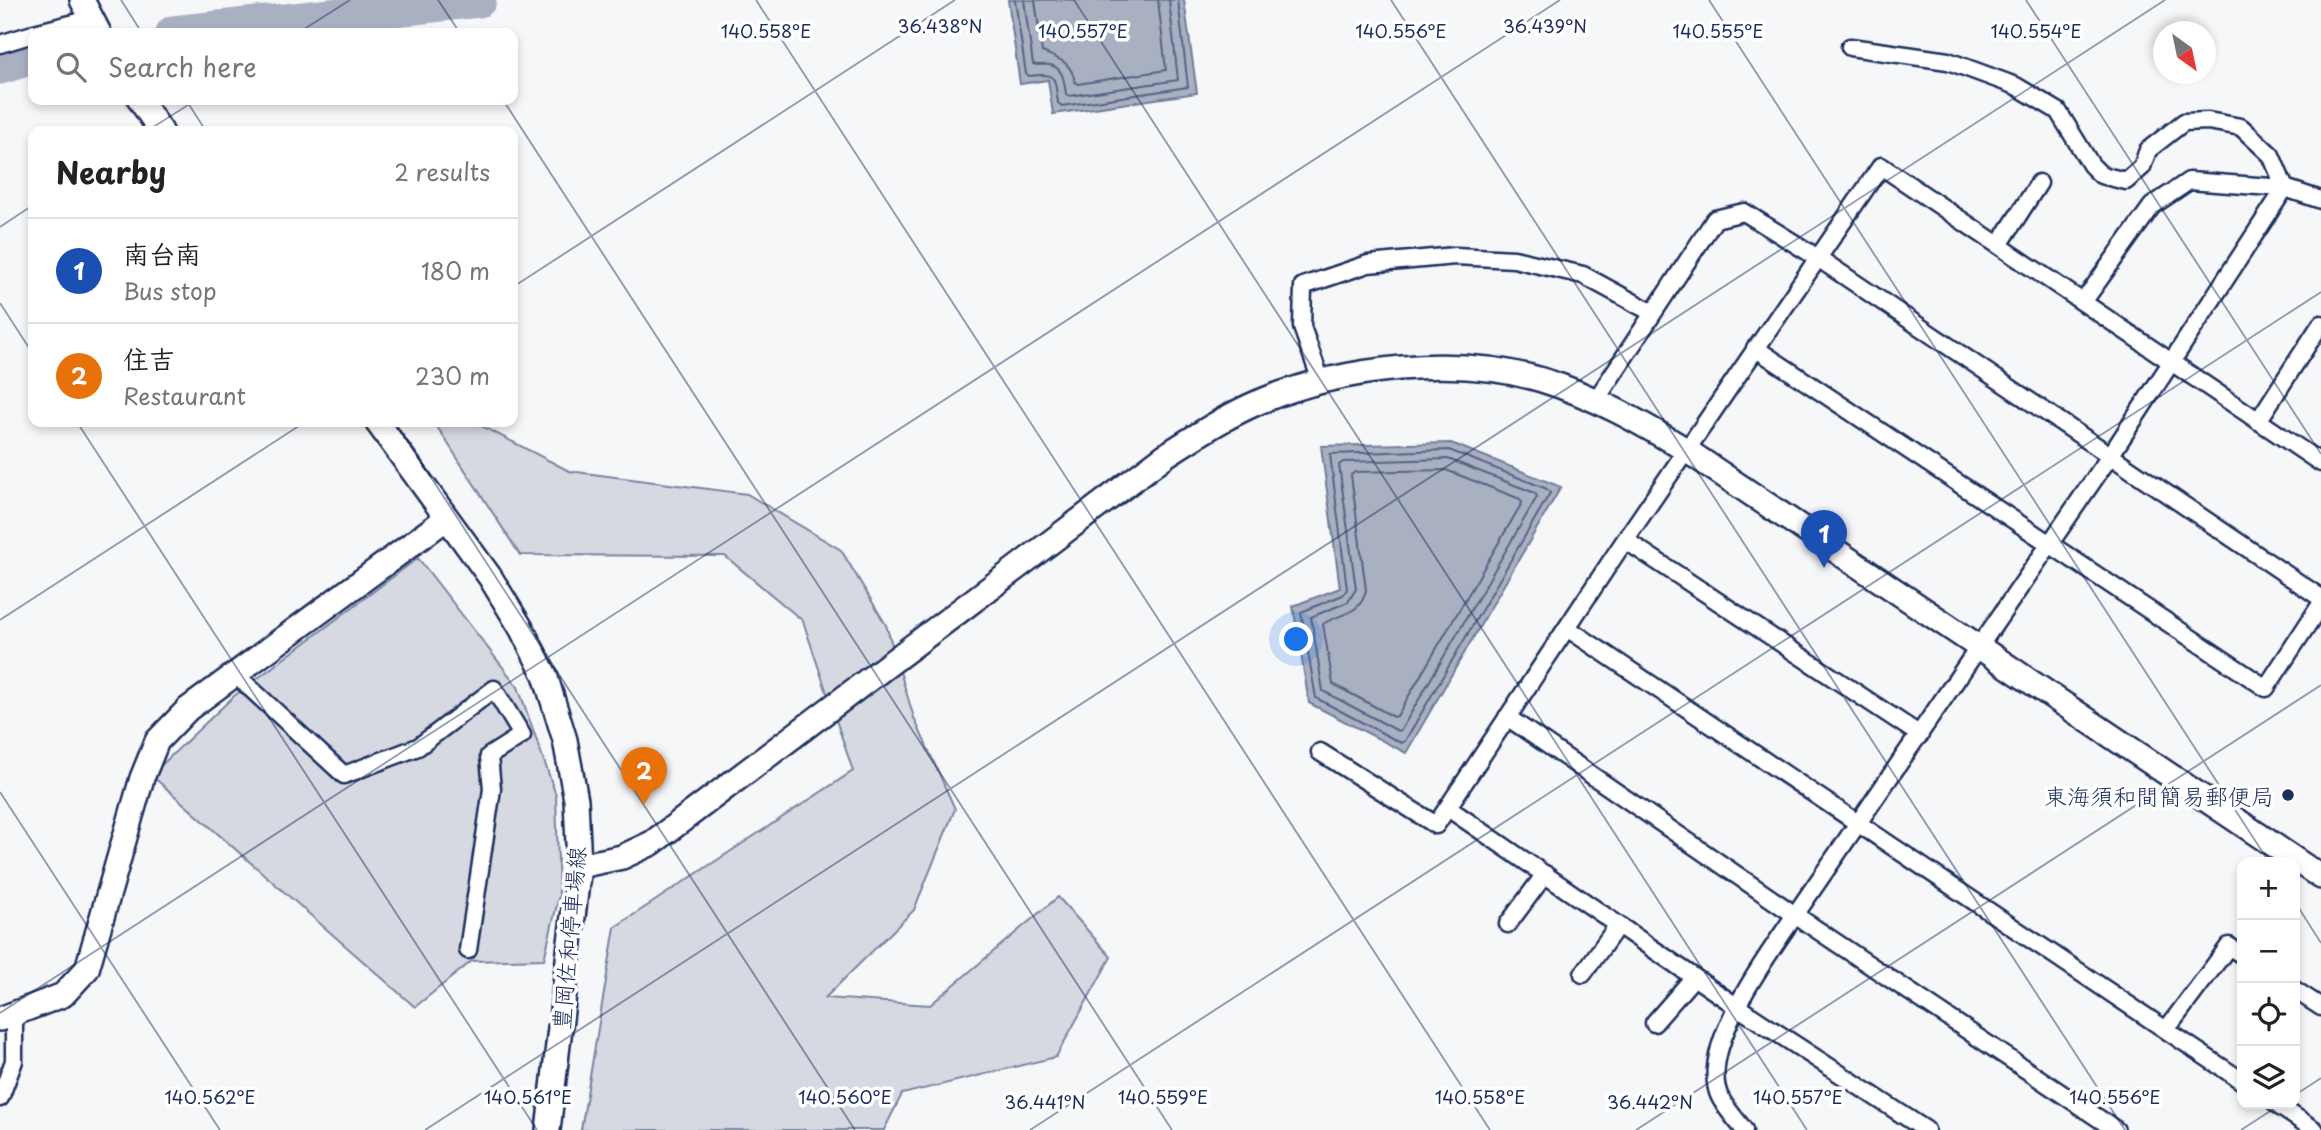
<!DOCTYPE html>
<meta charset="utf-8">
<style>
body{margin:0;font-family:"Playpen Sans","Klee One",sans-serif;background:#f6f6f6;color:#222}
.controls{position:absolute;right:21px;bottom:21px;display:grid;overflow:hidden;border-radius:14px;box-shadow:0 4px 10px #0003}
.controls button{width:63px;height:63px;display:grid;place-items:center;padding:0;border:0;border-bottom:2px solid #e0e0e0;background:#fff;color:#222;font:35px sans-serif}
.compass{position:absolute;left:2153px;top:21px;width:63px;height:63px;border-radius:50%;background:#fff;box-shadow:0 4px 10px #0003;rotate:147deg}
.you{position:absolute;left:1297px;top:640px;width:24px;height:24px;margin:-18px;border:5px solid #fff;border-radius:50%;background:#1a73e8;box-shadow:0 0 0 10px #1a73e833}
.badge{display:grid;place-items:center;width:46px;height:46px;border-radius:50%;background:#111827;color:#fff;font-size:23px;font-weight:700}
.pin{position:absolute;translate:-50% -58px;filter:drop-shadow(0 2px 4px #0008)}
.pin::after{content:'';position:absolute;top:37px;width:24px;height:21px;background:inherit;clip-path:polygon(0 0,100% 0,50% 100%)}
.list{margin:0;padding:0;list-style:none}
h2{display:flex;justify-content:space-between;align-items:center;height:91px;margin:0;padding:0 28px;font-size:30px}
h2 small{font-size:23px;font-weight:400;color:#767676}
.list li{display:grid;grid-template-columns:46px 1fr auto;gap:21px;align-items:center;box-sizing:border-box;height:105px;padding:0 28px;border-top:2px solid #e0e0e0}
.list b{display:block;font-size:26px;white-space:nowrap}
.list p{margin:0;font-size:23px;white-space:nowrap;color:#767676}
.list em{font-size:23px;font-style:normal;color:#767676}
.icon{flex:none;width:38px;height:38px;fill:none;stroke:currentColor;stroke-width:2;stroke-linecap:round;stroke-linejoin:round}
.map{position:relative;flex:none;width:2321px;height:1130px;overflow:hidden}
.search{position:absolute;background:#fff;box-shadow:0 4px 10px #0003;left:28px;top:28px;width:490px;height:77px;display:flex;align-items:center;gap:18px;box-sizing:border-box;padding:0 24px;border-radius:14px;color:#767676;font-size:26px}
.panel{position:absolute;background:#fff;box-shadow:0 4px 10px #0003;left:28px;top:126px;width:490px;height:301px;border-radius:14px}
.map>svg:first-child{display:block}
.green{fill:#d6d9e2;stroke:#7884a0;stroke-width:2}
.water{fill:#a9b0c1;stroke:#707c99;stroke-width:2}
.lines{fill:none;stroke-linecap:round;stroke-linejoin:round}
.shore{stroke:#546386;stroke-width:2}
.river{stroke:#a9b0c1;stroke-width:35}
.street-casing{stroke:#1b2f5e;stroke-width:21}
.secondary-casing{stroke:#1b2f5e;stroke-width:28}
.street{stroke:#fff;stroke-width:16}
.secondary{stroke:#fff;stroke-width:23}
.ticks{fill:none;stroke:#1b2f5e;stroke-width:2;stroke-opacity:0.45}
.poi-dot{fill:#1b2f5e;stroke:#fff;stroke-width:2.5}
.labels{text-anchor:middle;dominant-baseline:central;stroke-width:7;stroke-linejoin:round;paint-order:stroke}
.poi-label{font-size:23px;fill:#1b2f5e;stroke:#fff;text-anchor:end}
.street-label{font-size:23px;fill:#1b2f5e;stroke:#fff}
.ticks-label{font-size:18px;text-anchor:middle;fill:#1b2f5e;stroke:#fff;stroke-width:7;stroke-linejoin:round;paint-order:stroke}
</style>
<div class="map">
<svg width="2321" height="1130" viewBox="0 0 2321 1130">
<rect width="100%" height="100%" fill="#f6f7f9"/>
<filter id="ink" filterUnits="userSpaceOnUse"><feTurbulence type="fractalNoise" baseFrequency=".0143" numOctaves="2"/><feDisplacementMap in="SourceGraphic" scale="14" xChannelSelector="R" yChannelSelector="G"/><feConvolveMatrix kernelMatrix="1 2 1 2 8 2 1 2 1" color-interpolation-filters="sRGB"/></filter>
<g filter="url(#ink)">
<!-- green -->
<path class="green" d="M 434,422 L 474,422 L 569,471 L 747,494 L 841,550 L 886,625 L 914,718 L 955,809 L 914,910 L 825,998 L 930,1005 L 1058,897 L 1111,957 L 1056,1057 L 902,1094 L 884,1130 L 581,1130 L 615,927 L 853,771 L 803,621 L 725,556 L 520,555 Z
M 418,558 L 518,687 L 556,795 L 559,896 L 544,959 L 472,961 L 415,1007 L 151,775 L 234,696 Z"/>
<!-- water -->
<path class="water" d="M 1008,0 L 1184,0 L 1197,93 L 1053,114 L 1048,80 L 1020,84 Z
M 1451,443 L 1561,487 L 1406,753 L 1309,703 L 1293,606 L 1340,588 L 1321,446 Z"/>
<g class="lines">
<!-- shore -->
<path class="shore" d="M 1015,0 L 1026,74 L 1029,76 C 1058,72 1054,77 1058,103 L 1062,106 L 1188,87 L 1178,0
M 1024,0 L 1033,64 C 1039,66 1044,64 1050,65 C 1064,68 1064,82 1066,94 L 1069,96 L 1178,80 L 1169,0
M 1035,0 L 1042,52 C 1059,59 1071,61 1075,82 L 1078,84 L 1166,70 L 1158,0
M 1449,450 L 1547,489 L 1550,493 L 1405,741 L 1401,743 L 1316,698 L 1301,612 L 1343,595 L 1347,589 L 1330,454 Z
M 1448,459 L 1535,493 L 1537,497 L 1401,730 L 1398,731 L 1323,691 L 1311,617 L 1348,602 L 1356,589 L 1339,465 L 1343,462 Z
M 1446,470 L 1520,499 L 1522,503 L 1397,716 L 1394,717 L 1333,684 L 1323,624 C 1340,613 1361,615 1366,590 L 1351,475 L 1355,472 Z"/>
<!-- river -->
<path class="river" d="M 173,33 L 479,0
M 0,67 L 33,57"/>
<defs>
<path id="street" d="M 34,33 L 91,19
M 0,44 L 33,34
M 1850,47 L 1948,61 L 2016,86 L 2058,111 L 2091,165 L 2101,175 L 2126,181 L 2142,167 L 2148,150 L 2184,122 L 2208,121 L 2241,127 L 2271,155 L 2285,188 L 2110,456 L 1795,915 L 2116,1130
M 1999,245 L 2039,183
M 2083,302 L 2152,206 L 2189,181 L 2285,188 L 2321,200
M 1755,348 L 2266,688 L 2321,604
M 1321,381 L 1302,327 L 1303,286 L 1368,264 L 1455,256 L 1514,259 L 1583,275 L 1653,313
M 1596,400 L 1715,219 L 1744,212 L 1818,258 L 2321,598
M 2258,421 L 2321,324
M 1625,540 L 1920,735
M 1567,628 L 2242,1081
M 235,674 L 344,775 L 418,747 L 494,689 L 522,735 L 489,756 L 492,789 L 468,950
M 1507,717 L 1795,915 C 1769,954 1699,1046 1719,1095 C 1724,1107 1737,1120 1744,1130
M 1320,752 L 1436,825 L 1625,540 L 1881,166 L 2321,463
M 1448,808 L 1736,1006 L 1926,1130
M 1508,924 L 1545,874
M 1583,974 L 1618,925
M 2295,990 L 2321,1007
M 1654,1023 L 1694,977
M 2166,1030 L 2229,946 L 2242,955
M 0,1098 L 14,1061 L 14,1015
M 2276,1104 L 2315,1130"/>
<path id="secondary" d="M 82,0 L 99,33
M 140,100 L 161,131
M 377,422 L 490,577 L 521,628 L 545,675 L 565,740 L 576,800 L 579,866 L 548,1130
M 579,866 L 622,857 L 652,843 L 1166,455 C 1196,436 1226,416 1259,402 C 1343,367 1455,354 1542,380 C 1594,396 1640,422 1686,450 L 2321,877
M 0,1019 L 63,995 L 87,969 L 142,778 L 157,741 L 188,709 L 447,518"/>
</defs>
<!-- street casing -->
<use href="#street" class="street-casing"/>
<!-- secondary casing -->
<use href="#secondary" class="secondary-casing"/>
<!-- street -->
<use href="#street" class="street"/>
<!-- secondary -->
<use href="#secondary" class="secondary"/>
</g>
</g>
<!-- ticks -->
<path class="ticks" d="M 121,0 L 142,33M 438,0 L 460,33M 756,0 L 1490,1130M 1074,0 L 1807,1130M 1391,0 L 2125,1130M 1709,0 L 2269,862M 2026,0 L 2321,454M 298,33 L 350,0M 186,100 L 206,131M 503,100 L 1172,1130M 147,131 L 196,100M 0,227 L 33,205M 513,287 L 955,0M 0,303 L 33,354M 77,422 L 537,1130M 395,422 L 855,1130M 0,620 L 305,422M 0,792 L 220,1130M 2295,902 L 2321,943M 0,1013 L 1560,0M 2295,1095 L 2321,1078M 425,1130 L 2165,0M 1030,1130 L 2321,292M 1636,1130 L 2321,685M 2241,1130 L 2281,1104"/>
<!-- markers -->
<circle class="poi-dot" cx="2288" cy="795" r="7"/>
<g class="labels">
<!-- poi labels -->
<g class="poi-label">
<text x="2274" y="795">東海須和間簡易郵便局</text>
</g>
<!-- street labels -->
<g class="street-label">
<text transform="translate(568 938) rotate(-85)">豊岡佐和停車場線</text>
</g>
</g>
<g class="ticks-label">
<text x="940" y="33">36.438°N</text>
<text x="1545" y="33">36.439°N</text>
<text x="766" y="38">140.558°E</text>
<text x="1083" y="38">140.557°E</text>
<text x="1401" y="38">140.556°E</text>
<text x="1718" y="38">140.555°E</text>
<text x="2036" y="38">140.554°E</text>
<text x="210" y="1104">140.562°E</text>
<text x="528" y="1104">140.561°E</text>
<text x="845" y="1104">140.560°E</text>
<text x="1163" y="1104">140.559°E</text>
<text x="1480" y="1104">140.558°E</text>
<text x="1798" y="1104">140.557°E</text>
<text x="2115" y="1104">140.556°E</text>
<text x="1045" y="1109">36.441°N</text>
<text x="1650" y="1109">36.442°N</text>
</g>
</svg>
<div class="controls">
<button>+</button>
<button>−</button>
<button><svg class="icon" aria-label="locate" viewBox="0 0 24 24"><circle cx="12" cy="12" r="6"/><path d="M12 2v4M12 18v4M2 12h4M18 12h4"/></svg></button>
<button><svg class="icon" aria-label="layers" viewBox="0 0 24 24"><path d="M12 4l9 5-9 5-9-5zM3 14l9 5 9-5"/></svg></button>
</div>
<svg class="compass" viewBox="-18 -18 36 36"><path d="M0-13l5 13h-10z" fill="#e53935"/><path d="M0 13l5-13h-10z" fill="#767676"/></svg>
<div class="you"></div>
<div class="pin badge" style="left:1824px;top:568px;background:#1a4fb4">1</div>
<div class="pin badge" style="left:644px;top:805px;background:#e8710a">2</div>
<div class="search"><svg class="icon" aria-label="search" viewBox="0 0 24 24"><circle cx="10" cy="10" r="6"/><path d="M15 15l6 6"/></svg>Search here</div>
<section class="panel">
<h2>Nearby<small>2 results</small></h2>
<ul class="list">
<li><span class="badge" style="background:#1a4fb4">1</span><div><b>南台南</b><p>Bus stop</p></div><em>180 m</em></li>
<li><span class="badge" style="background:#e8710a">2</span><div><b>住吉</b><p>Restaurant</p></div><em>230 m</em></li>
</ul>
</section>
</div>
